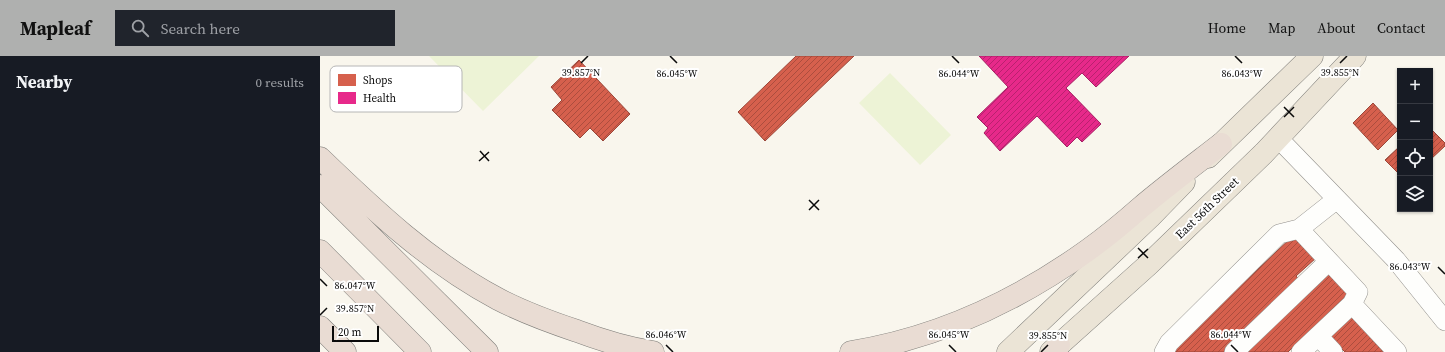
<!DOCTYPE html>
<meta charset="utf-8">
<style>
body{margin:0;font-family:"Source Serif 4",serif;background:#20242c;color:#f1f3f6}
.controls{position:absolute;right:12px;top:12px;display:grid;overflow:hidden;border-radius:0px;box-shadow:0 1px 3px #0004}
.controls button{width:36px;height:36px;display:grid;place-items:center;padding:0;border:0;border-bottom:1px solid #363941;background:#171b24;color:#f1f3f6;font:20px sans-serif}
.scale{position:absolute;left:12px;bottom:10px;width:47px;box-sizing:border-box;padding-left:4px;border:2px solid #0a0a0a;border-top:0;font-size:11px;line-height:14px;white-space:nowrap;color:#0a0a0a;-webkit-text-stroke:3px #fff;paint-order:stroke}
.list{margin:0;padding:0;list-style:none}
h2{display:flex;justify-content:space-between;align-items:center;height:52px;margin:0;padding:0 16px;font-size:17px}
h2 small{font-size:13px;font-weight:400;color:#9ea1a6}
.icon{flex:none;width:22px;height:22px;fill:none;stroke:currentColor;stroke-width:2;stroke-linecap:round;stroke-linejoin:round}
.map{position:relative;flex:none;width:1125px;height:296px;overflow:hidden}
header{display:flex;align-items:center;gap:24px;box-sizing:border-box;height:56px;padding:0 20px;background:#afb0af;color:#111}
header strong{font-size:19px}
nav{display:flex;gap:22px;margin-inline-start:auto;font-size:14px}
.search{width:280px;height:36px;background:#20242c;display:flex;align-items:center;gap:10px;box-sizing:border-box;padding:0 14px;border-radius:0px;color:#9ea1a6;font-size:15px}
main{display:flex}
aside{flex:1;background:#171b24}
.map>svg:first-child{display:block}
.pitch{fill:#edf3d6}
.shops{fill:url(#shops-hatch);stroke:#994639}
.health{fill:url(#health-hatch);stroke:#a52064}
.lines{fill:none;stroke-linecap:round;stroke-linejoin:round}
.minor-casing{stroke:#92908c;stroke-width:20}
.major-casing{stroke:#7f7e7a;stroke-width:23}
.highway-casing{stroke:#7f7e7a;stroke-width:23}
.minor{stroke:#fefefc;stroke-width:19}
.major{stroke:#ebe4d6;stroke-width:22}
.highway{stroke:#e9dcd3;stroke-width:22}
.ticks{fill:none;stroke:#0a0a0a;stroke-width:1.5}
.labels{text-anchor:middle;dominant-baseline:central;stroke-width:4;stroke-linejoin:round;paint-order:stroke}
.street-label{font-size:12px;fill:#0a0a0a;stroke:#fff}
.key{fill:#fff;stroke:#b6b6b6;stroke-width:1}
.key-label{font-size:11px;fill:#0a0a0a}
.ticks-label{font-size:10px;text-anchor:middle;fill:#0a0a0a;stroke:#fff;stroke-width:4;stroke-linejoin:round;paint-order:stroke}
</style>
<header>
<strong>Mapleaf</strong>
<div class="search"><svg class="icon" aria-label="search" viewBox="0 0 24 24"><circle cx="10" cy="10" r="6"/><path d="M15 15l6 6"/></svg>Search here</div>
<nav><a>Home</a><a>Map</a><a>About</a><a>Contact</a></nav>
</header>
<main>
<aside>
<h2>Nearby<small>0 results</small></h2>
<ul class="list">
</ul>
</aside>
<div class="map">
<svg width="1125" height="296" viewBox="0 0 1125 296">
<defs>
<pattern id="shops-hatch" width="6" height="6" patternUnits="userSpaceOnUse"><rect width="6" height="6" fill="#d6604d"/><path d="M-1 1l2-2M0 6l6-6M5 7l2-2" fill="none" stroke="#ac4d3e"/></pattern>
<pattern id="health-hatch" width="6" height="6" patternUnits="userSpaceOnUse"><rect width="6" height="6" fill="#e7298a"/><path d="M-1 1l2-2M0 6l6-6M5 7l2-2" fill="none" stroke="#b9216f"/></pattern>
</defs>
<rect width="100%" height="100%" fill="#f9f6ed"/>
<!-- pitch -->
<path class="pitch" d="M 109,0 L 219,0 L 163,55 Z
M 570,17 L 631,79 L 600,109 L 539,47 Z"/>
<!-- shops -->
<path class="shops" d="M 476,0 L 534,0 L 445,85 L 418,56 Z
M 259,4 L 310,58 L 283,85 L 270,72 L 260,82 L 232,54 L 242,44 L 231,31 Z
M 1053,47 L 1078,74 L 1058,94 L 1033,67 Z
M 1110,72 L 1125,87 L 1125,90 L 1110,104 Z
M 1080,90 L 1080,119 L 1065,104 Z
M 974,179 L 996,202 L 976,220 L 981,226 L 906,296 L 850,296 Z
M 1008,213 L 1030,236 L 968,296 L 921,296 Z
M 1029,258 L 1066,296 L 1025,296 L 1008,279 Z"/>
<!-- health -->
<path class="health" d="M 659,0 L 714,0 L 715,1 L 717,0 L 809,0 L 776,31 L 762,17 L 746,32 L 781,68 L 762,86 L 757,81 L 747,91 L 717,60 L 680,95 L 664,77 L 668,72 L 657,61 L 688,31 Z"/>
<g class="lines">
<defs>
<path id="minor" d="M 958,82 L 1076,204 L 1125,265
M 979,173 L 1038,236 L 1032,248 L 1077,296
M 998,280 L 1013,296
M 844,296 L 849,287 L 959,178 L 979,173 L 1017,143
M 914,296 L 1009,205
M 981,296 L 1032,248"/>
<path id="major" d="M 888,101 L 992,0
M 688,296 L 830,161 L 864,126
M 731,296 L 828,209 L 944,97 L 1035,0"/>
<path id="highway" d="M 0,102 C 55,155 110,207 178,243 C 203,256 230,266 257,275 C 281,284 307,292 333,296
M 0,130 L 167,296
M 0,195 L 100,296
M 0,271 L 25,296
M 531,296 C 618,282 697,245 768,194 C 786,181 803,167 820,152 C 846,130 874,109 901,88
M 734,296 L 739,289"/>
</defs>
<!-- minor casing -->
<use href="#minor" class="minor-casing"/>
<!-- major casing -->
<use href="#major" class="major-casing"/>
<!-- highway casing -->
<use href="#highway" class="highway-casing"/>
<!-- minor -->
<use href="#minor" class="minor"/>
<!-- major -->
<use href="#major" class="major"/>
<!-- highway -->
<use href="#highway" class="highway"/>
</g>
<!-- ticks -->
<path class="ticks" d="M 350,0 L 357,7M 632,0 L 639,7M 915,0 L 922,7M 261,7 L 268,0M 1020,7 L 1027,0M 964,51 L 974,61M 964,61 L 974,51M 160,95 L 169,105M 159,105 L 169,96M 489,144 L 499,154M 489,154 L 499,144M 818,192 L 828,202M 818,202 L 828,193M 1118,211 L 1125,218M 0,223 L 7,230M 0,259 L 7,252M 346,289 L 353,296M 629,289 L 636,296M 911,289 L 918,296M 721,296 L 728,289"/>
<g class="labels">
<!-- street labels -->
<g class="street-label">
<text transform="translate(887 152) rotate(-44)">East 56th Street</text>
</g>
</g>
<!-- legend -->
<rect x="10" y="10" width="132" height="46" rx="6" class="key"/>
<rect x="18" y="18" width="18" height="12" fill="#d6604d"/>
<rect x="18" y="36" width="18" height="12" fill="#e7298a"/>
<g class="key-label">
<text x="43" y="28">Shops</text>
<text x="43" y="46">Health</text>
</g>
<g class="ticks-label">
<text x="261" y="20">39.857°N</text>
<text x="1020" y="20">39.855°N</text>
<text x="357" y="21">86.045°W</text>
<text x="639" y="21">86.044°W</text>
<text x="922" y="21">86.043°W</text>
<text x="1090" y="214">86.043°W</text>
<text x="35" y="233">86.047°W</text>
<text x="35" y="256">39.857°N</text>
<text x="346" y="282">86.046°W</text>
<text x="629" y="282">86.045°W</text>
<text x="911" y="282">86.044°W</text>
<text x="728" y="283">39.855°N</text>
</g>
</svg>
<div class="controls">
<button>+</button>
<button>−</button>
<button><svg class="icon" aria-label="locate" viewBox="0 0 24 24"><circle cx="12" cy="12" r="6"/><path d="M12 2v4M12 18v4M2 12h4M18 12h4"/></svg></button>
<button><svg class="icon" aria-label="layers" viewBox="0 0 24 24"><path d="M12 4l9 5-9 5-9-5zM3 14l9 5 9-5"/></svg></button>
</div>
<div class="scale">20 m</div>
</div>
</main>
